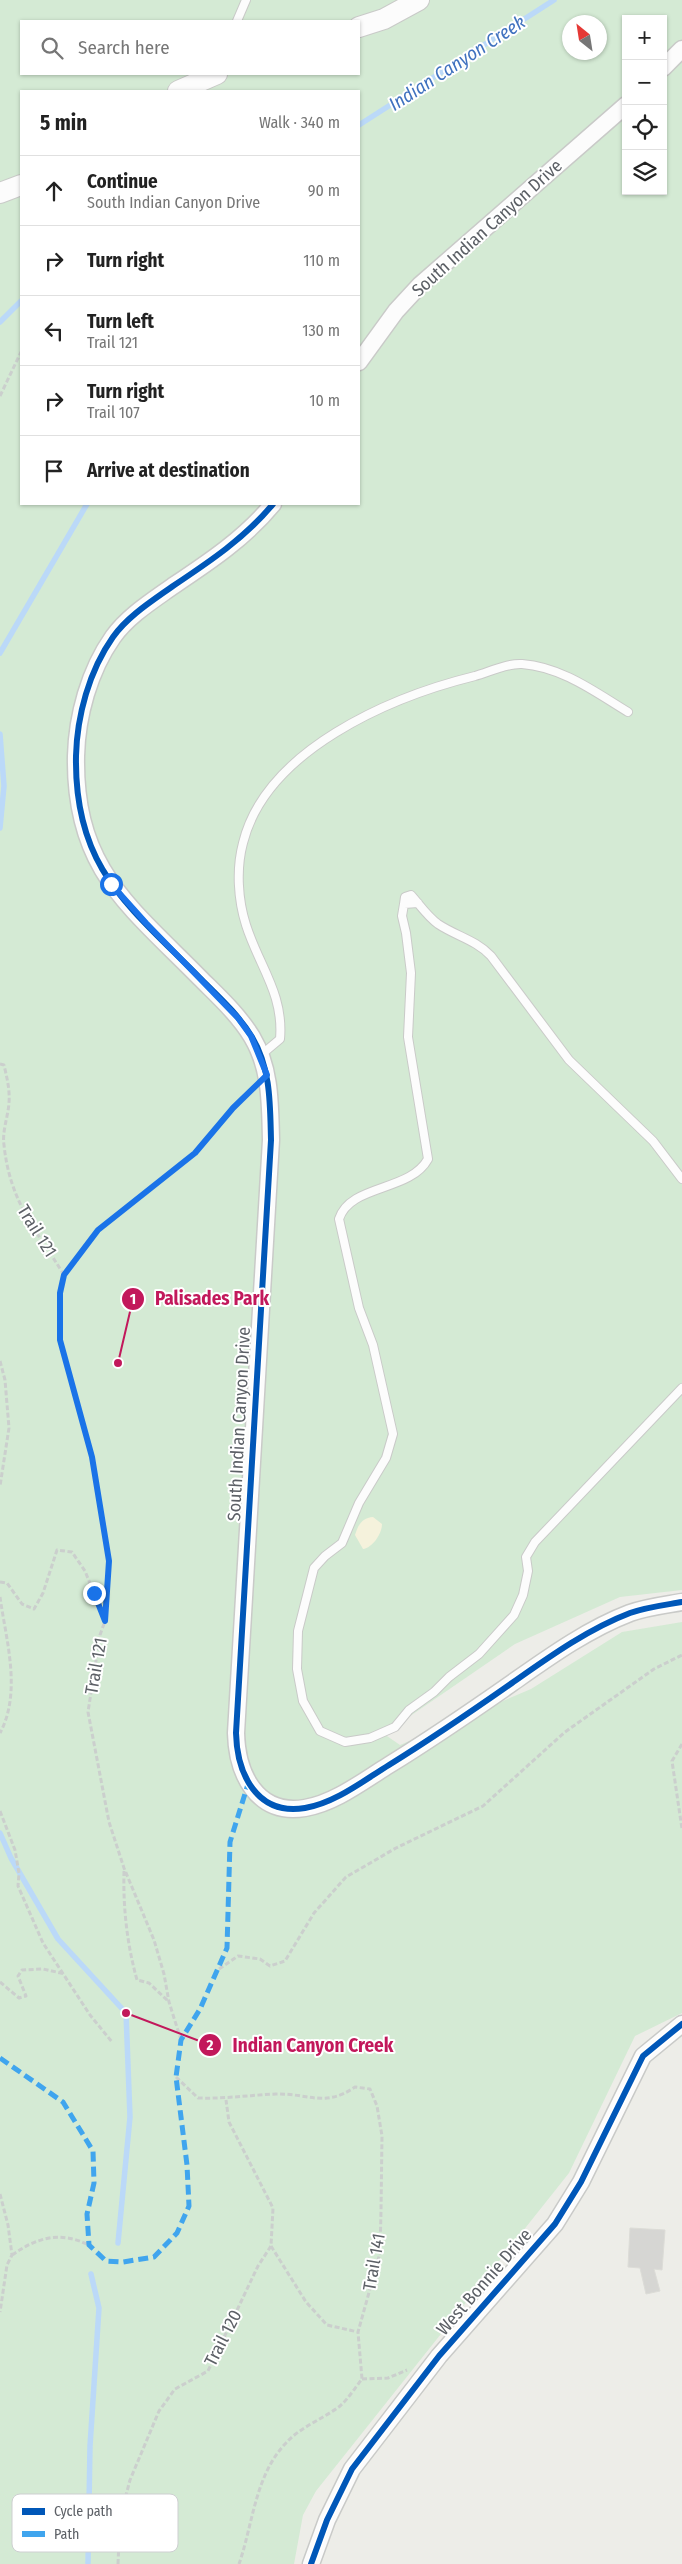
<!DOCTYPE html>
<meta charset="utf-8">
<style>
body{margin:0;font-family:"Fira Sans Condensed",sans-serif;background:#f2f2f2;color:#222}
.controls{position:absolute;right:15px;top:15px;display:grid;overflow:hidden;border-radius:0px;box-shadow:0 1px 4px #0004}
.controls button{width:45px;height:45px;display:grid;place-items:center;padding:0;border:0;border-bottom:1px solid #e0e0e0;background:#fff;color:#222;font:25px sans-serif}
.compass{position:absolute;left:562px;top:15px;width:45px;height:45px;border-radius:50%;background:#fff;box-shadow:0 1px 4px #0004;rotate:330deg}
.stop{position:absolute;width:15px;height:15px;margin:-11px;border:4px solid #1a73e8;border-radius:50%;background:#fff}
.stop.end{background:#1a73e8;border-color:#fff;box-shadow:0 1px 5px #0008}
.list{margin:0;padding:0;list-style:none}
h2{display:flex;justify-content:space-between;align-items:center;height:65px;margin:0;padding:0 20px;font-size:21px}
h2 small{font-size:16px;font-weight:400;color:#767676}
.list li{display:grid;grid-template-columns:32px 1fr auto;gap:15px;align-items:center;box-sizing:border-box;height:70px;padding:0 20px;border-top:1px solid #e0e0e0}
.list b{display:block;font-size:19px;white-space:nowrap}
.list p{margin:0;font-size:16px;white-space:nowrap;color:#767676}
.list em{font-size:16px;font-style:normal;color:#767676}
.icon{flex:none;width:28px;height:28px;fill:none;stroke:currentColor;stroke-width:2;stroke-linecap:round;stroke-linejoin:round}
.map{position:relative;flex:none;width:682px;height:2564px;overflow:hidden}
.search{position:absolute;background:#fff;box-shadow:0 1px 4px #0004;left:20px;top:20px;width:340px;height:55px;display:flex;align-items:center;gap:12px;box-sizing:border-box;padding:0 18px;border-radius:0px;color:#767676;font-size:19px}
.panel{position:absolute;background:#fff;box-shadow:0 1px 4px #0004;left:20px;top:90px;width:340px;height:415px;border-radius:0px}
.map>svg:first-child{display:block}
.green{fill:#d4ead4;fill-rule:evenodd}
.sand{fill:#f5f2dc}
.lines{fill:none;stroke-linecap:round;stroke-linejoin:round}
.stream{stroke:#bbd9f8;stroke-width:5.5}
.building{fill:#d6d6d3;stroke:#dcdcd7}
.service-casing{stroke:#c9cac8;stroke-width:10}
.minor-casing{stroke:#c9cac8;stroke-width:19}
.tertiary-casing{stroke:#c9cac8;stroke-width:22}
.path{stroke:#cbcfcd;stroke-width:3;stroke-dasharray:5 2.5;stroke-linecap:butt}
.service{stroke:#fcfcfc;stroke-width:8}
.minor{stroke:#fcfcfc;stroke-width:16}
.tertiary{stroke:#fcfcfc;stroke-width:20}
.quiet{stroke:#40a5ee;stroke-width:5;stroke-dasharray:10 5;stroke-linecap:butt}
.cycleway-casing{stroke:#fff;stroke-width:9}
.cycleway{stroke:#0057b8;stroke-width:6}
.route{stroke:#1a73e8;stroke-width:6}
.labels{text-anchor:middle;dominant-baseline:central;stroke-width:4;stroke-linejoin:round;paint-order:stroke}
.street-label{font-size:18px;fill:#5c6066;stroke:#fff}
.water-label{font-size:19px;font-style:italic;fill:#4072bf;stroke:#fff}
.key{fill:#fff;stroke:#cecfd1;stroke-width:1}
.key-label{font-size:14px;fill:#5c6066}
.leader{fill:none;stroke:#c2185b;stroke-width:2}
.callout-dot{fill:#c2185b;stroke:#fff;stroke-width:2}
.mark-label{font-size:15px;text-anchor:middle;font-weight:bold;fill:#fff}
.callout-label{font-size:19px;text-anchor:middle;font-weight:bold;fill:#c2185b;stroke:#fff;stroke-width:4;stroke-linejoin:round;paint-order:stroke}
</style>
<div class="map">
<svg width="682" height="2564" viewBox="0 0 682 2564">
<rect width="100%" height="100%" fill="#edede8"/>
<!-- green -->
<path class="green" d="M 0,0 L 682,0 L 682,1590 L 620,1597 L 515,1644 L 384,1734 L 400,1745 L 531,1689 L 622,1632 L 682,1622 L 682,2013 L 635,2036 L 569,2173 L 316,2491 L 303,2515 L 294,2564 L 0,2564 ZM 626,19 L 663,19 L 663,191 L 626,191 ZM 21,21 L 359,21 L 359,74 L 21,74 ZM 570,22 L 600,22 L 600,52 L 570,52 ZM 21,91 L 359,91 L 359,504 L 21,504 Z"/>
<!-- sand -->
<path class="sand" d="M 373,1517 L 382,1524 C 382,1534 372,1548 363,1549 L 355,1535 C 358,1525 362,1518 373,1517 Z"/>
<g class="lines">
<!-- stream -->
<path class="stream" d="M 359,125 L 554,0
M 0,322 L 21,301
M 0,653 L 87,504
M 0,734 L 4,786 L 0,828
M 0,1833 L 11,1858 L 58,1939 L 126,2013 L 130,2117 L 118,2243
M 88,2564 L 90,2446 L 99,2308 L 91,2274"/>
</g>
<!-- building -->
<path class="building" d="M 630,2228 L 665,2230 L 662,2270 L 654,2269 L 660,2291 L 646,2294 L 640,2268 L 628,2267 Z"/>
<g class="lines">
<defs>
<path id="service" d="M 237,21 L 246,0
M 418,903 L 404,904 L 405,897 L 411,895 C 420,905 427,916 438,924 C 456,936 476,940 491,956 L 569,1060 L 653,1141 L 682,1179
M 404,904 L 402,916 L 406,933 L 411,973 L 408,1037 L 428,1159 C 410,1192 350,1184 339,1219 L 359,1308 L 373,1345 L 393,1434 L 386,1458 L 359,1503 L 342,1543 L 325,1556 L 314,1568 L 298,1631 L 297,1669 L 303,1701 L 320,1731 L 345,1742 L 370,1738 L 395,1727 L 409,1710 L 434,1692 L 449,1677 L 479,1654 L 514,1615 L 523,1595 L 528,1571 L 526,1557 L 535,1542 L 682,1388
M 261,1055 L 280,1039 C 284,994 259,966 246,925 C 238,900 236,869 243,843 C 266,750 390,697 475,676 C 489,672 508,663 522,664 C 562,667 595,692 628,712"/>
<path id="minor" d="M 663,68 L 682,49
M 359,362 L 396,311 L 420,285 L 626,105
M 273,504 C 245,538 209,562 173,586 C 152,601 128,616 113,637 C 89,671 77,716 76,756 C 74,868 128,905 200,978 C 218,996 238,1014 252,1037 C 271,1069 270,1104 271,1140 L 236,1733 C 237,1774 257,1816 305,1808 C 335,1803 363,1781 389,1765 C 431,1739 472,1711 512,1683 C 549,1657 588,1629 630,1613 C 647,1607 665,1605 682,1602
M 311,2564 L 327,2520 L 352,2469 L 439,2356 L 555,2224 L 581,2182 L 643,2056 L 682,2024"/>
<path id="tertiary" d="M 359,27 L 384,19 L 419,0
M 178,91 L 217,74
M 0,193 L 21,185"/>
</defs>
<!-- service casing -->
<use href="#service" class="service-casing"/>
<!-- minor casing -->
<use href="#minor" class="minor-casing"/>
<!-- tertiary casing -->
<use href="#tertiary" class="tertiary-casing"/>
<!-- path -->
<path class="path" d="M 0,396 L 21,352
M 0,1064 L 4,1065 C 7,1078 10,1090 9,1103 C 8,1117 2,1131 4,1145 C 10,1202 35,1228 64,1275 L 59,1293 L 60,1340 L 92,1457 L 109,1561 L 105,1621 L 100,1635 L 88,1712 L 109,1822 L 124,1868 L 154,1940 L 164,1974 L 169,2002 L 181,2040
M 64,1275 L 98,1230 L 195,1153 L 251,1090
M 0,1361 L 5,1380 L 9,1428 L 0,1486
M 0,1582 L 7,1583 L 22,1604 L 34,1609 L 43,1593 L 57,1550 L 72,1552 L 85,1571 L 104,1618
M 0,1597 C 6,1640 22,1692 0,1733
M 682,1744 L 672,1761 L 682,1829
M 0,1811 L 15,1850 L 19,1873 L 18,1886 L 43,1943 L 90,2015 L 112,2042
M 124,1871 C 123,1908 127,1944 137,1980 L 149,1983 L 168,2001
M 219,1969 L 238,1956 L 260,1959 L 270,1966 L 285,1961 L 314,1913 L 346,1877 L 396,1848 L 483,1806 L 565,1732 L 654,1669 L 682,1655
M 0,1982 L 19,1998 L 26,1996 L 18,1976 L 22,1970 L 43,1969 L 65,1974
M 176,2077 L 198,2098 C 225,2099 250,2095 276,2094 C 307,2093 325,2108 355,2087 L 370,2089 L 377,2106 L 382,2136 L 381,2211 L 380,2253 L 358,2332 L 362,2379 C 355,2388 348,2399 340,2406 C 323,2419 300,2427 286,2443 C 255,2475 253,2524 239,2564
M 0,2194 L 8,2225 L 12,2255 L 7,2265 L 0,2312
M 271,2246 L 306,2302 L 327,2325 L 358,2332
M 12,2255 C 38,2237 60,2231 89,2245
M 362,2379 L 388,2378 L 407,2370
M 118,2564 L 120,2518 L 130,2480 L 159,2411 L 175,2389 L 208,2371 L 258,2266 L 271,2246 L 273,2208 L 229,2122 L 226,2100"/>
<!-- service -->
<use href="#service" class="service"/>
<!-- minor -->
<use href="#minor" class="minor"/>
<!-- tertiary -->
<use href="#tertiary" class="tertiary"/>
<!-- quiet -->
<path class="quiet" d="M 0,2058 L 63,2102 L 93,2151 L 94,2183 L 87,2214 L 89,2245 L 106,2261 L 123,2262 L 154,2257 L 177,2233 L 189,2206 L 187,2165 L 176,2077 L 181,2040 L 200,2009 L 227,1948 L 230,1842 L 248,1784"/>
<defs>
<path id="cycleway" d="M 273,504 C 245,538 209,562 173,586 C 152,601 128,616 113,637 C 89,671 77,716 76,756 C 74,868 128,905 200,978 C 218,996 238,1014 252,1037 C 271,1069 270,1104 271,1140 L 236,1733 C 237,1774 257,1816 305,1808 C 335,1803 363,1781 389,1765 C 431,1739 472,1711 512,1683 C 549,1657 588,1629 630,1613 C 647,1607 665,1605 682,1602
M 311,2564 L 327,2520 L 352,2469 L 439,2356 L 555,2224 L 581,2182 L 643,2056 L 682,2024"/>
</defs>
<!-- cycleway casing -->
<use href="#cycleway" class="cycleway-casing"/>
<!-- cycleway -->
<use href="#cycleway" class="cycleway"/>
</g>
<g class="lines">
<!-- route -->
<path class="route" d="M 94,1593 L 105,1621 L 109,1561 L 92,1457 L 60,1340 L 60,1293 L 64,1275 L 98,1230 L 195,1153 L 233,1108 L 267,1075 L 251,1036 L 238,1018 L 146,923 L 111,884"/>
</g>
<g class="labels">
<!-- street labels -->
<g class="street-label">
<text transform="translate(487 228) rotate(-42)">South Indian Canyon Drive</text>
<text transform="translate(37 1231) rotate(58)">Trail 121</text>
<text transform="translate(239 1424) rotate(-87)">South Indian Canyon Drive</text>
<text transform="translate(96 1666) rotate(-80)">Trail 121</text>
<text transform="translate(374 2262) rotate(-80)">Trail 141</text>
<text transform="translate(484 2282) rotate(-49)">West Bonnie Drive</text>
<text transform="translate(223 2338) rotate(-63)">Trail 120</text>
</g>
<!-- water labels -->
<g class="water-label">
<text transform="translate(457 63) rotate(-33)">Indian Canyon Creek</text>
</g>
</g>
<!-- legend -->
<rect x="12" y="2494" width="166" height="58" rx="8" class="key"/>
<rect x="22" y="2508" width="23" height="7" fill="#0057b8"/>
<rect x="22" y="2531" width="23" height="6" fill="#40a5ee"/>
<g class="key-label">
<text x="54" y="2516">Cycle path</text>
<text x="54" y="2539">Path</text>
</g>
<!-- callouts -->
<path class="leader" d="M118 1363L133 1299M126 2013L210 2045"/>
<g class="callout-dot">
<circle cx="118" cy="1363" r="5"/>
<circle cx="126" cy="2013" r="5"/>
<circle cx="133" cy="1299" r="12"/>
<circle cx="210" cy="2045" r="12"/>
</g>
<g class="mark-label">
<text x="133" y="1304">1</text>
<text x="210" y="2050">2</text>
</g>
<g class="callout-label">
<text x="212" y="1305">Palisades Park</text>
<text x="313" y="2052">Indian Canyon Creek</text>
</g>
</svg>
<div class="controls">
<button>+</button>
<button>−</button>
<button><svg class="icon" aria-label="locate" viewBox="0 0 24 24"><circle cx="12" cy="12" r="6"/><path d="M12 2v4M12 18v4M2 12h4M18 12h4"/></svg></button>
<button><svg class="icon" aria-label="layers" viewBox="0 0 24 24"><path d="M12 4l9 5-9 5-9-5zM3 14l9 5 9-5"/></svg></button>
</div>
<svg class="compass" viewBox="-18 -18 36 36"><path d="M0-13l5 13h-10z" fill="#e53935"/><path d="M0 13l5-13h-10z" fill="#767676"/></svg>
<div class="stop" style="left:111px;top:884px"></div>
<div class="stop end" style="left:94px;top:1593px"></div>
<div class="search"><svg class="icon" aria-label="search" viewBox="0 0 24 24"><circle cx="10" cy="10" r="6"/><path d="M15 15l6 6"/></svg>Search here</div>
<section class="panel">
<h2>5 min<small>Walk · 340 m</small></h2>
<ul class="list">
<li><svg class="icon" aria-label="ahead" viewBox="0 0 24 24"><path d="M12 20V5M6 11l6-6 6 6"/></svg><div><b>Continue</b><p>South Indian Canyon Drive</p></div><em>90 m</em></li>
<li><svg class="icon" aria-label="right" viewBox="0 0 24 24"><path d="M7 20v-9h11M14 6l5 5-5 5"/></svg><div><b>Turn right</b></div><em>110 m</em></li>
<li><svg class="icon" aria-label="left" viewBox="0 0 24 24"><path d="M17 20v-9H6M10 6l-5 5 5 5"/></svg><div><b>Turn left</b><p>Trail 121</p></div><em>130 m</em></li>
<li><svg class="icon" aria-label="right" viewBox="0 0 24 24"><path d="M7 20v-9h11M14 6l5 5-5 5"/></svg><div><b>Turn right</b><p>Trail 107</p></div><em>10 m</em></li>
<li><svg class="icon" aria-label="arrive" viewBox="0 0 24 24"><path d="M6 21V4h12l-3 4 3 4H6"/></svg><div><b>Arrive at destination</b></div></li>
</ul>
</section>
</div>
